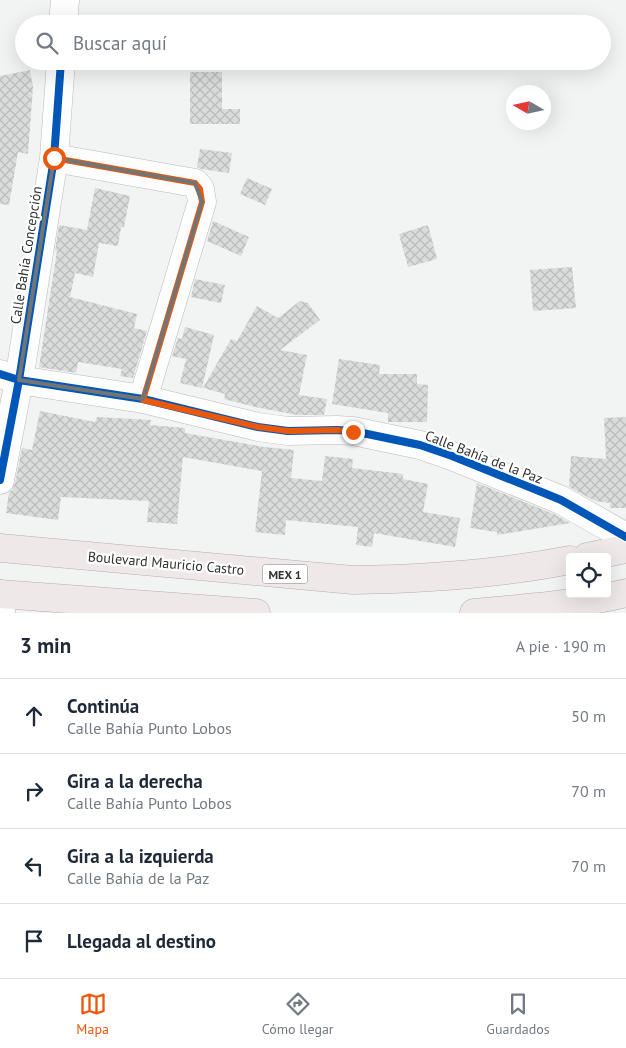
<!DOCTYPE html>
<html lang="es">
<meta charset="utf-8">
<style>
body{margin:0;font-family:"PT Sans",sans-serif;background:#f6f6f7;color:#1f2937}
.controls{position:absolute;right:15px;bottom:15px;display:grid;overflow:hidden;border-radius:5px;box-shadow:0 5px 20px #0002}
.controls button{width:45px;height:45px;display:grid;place-items:center;padding:0;border:0;border-bottom:1px solid #e0e1e3;background:#fff;color:#1f2937;font:25px sans-serif}
.compass{position:absolute;left:506px;top:85px;width:45px;height:45px;border-radius:50%;background:#fff;box-shadow:0 5px 20px #0002;rotate:279deg}
.stop{position:absolute;width:15px;height:15px;margin:-11px;border:4px solid #ea580c;border-radius:50%;background:#fff}
.stop.end{background:#ea580c;border-color:#fff;box-shadow:0 1px 5px #0008}
.list{margin:0;padding:0;list-style:none}
h2{display:flex;justify-content:space-between;align-items:center;height:65px;margin:0;padding:0 20px;font-size:21px}
h2 small{font-size:16px;font-weight:400;color:#747a83}
.list li{display:grid;grid-template-columns:32px 1fr auto;gap:15px;align-items:center;box-sizing:border-box;height:75px;padding:0 20px;border-top:1px solid #e0e1e3}
.list b{display:block;font-size:19px;white-space:nowrap}
.list p{margin:0;font-size:16px;white-space:nowrap;color:#747a83}
.list em{font-size:16px;font-style:normal;color:#747a83}
.icon{flex:none;width:28px;height:28px;fill:none;stroke:currentColor;stroke-width:2;stroke-linecap:round;stroke-linejoin:round}
.map{position:relative;flex:none;width:626px;height:613px;overflow:hidden}
.search{position:absolute;background:#fff;box-shadow:0 5px 20px #0002;left:15px;right:15px;top:15px;height:55px;display:flex;align-items:center;gap:12px;box-sizing:border-box;padding:0 18px;border-radius:28px;color:#747a83;font-size:19px}
.sheet{height:365px;background:#fff}
nav{display:flex;justify-content:space-around;align-items:center;box-sizing:border-box;height:70px;border-top:1px solid #e0e1e3;background:#fff;font-size:14px;color:#747a83}
nav a{display:grid;justify-items:center;gap:2px}
nav .on{color:#ea580c}
.map>svg:first-child{display:block}
.building{fill:url(#building-cross-hatch)}
.lines{fill:none;stroke-linecap:round;stroke-linejoin:round}
.minor-casing{stroke:#b9bbba;stroke-width:29}
.major-casing{stroke:#b8acad;stroke-width:29}
.minor{stroke:#fdfdfd;stroke-width:28}
.major{stroke:#efe8e8;stroke-width:28}
.cycleway-casing{stroke:#fff;stroke-width:11}
.cycleway{stroke:#0057b8;stroke-width:8}
.route{stroke:#ea580c;stroke-width:6}
.marked{fill:none;stroke:#737574;stroke-width:4;stroke-linejoin:round}
.labels{text-anchor:middle;dominant-baseline:central;stroke-width:4.5;stroke-linejoin:round;paint-order:stroke}
.shield{fill:#fff;stroke:#6d6f6e;stroke-width:1}
.shield-label{font-size:12px;font-weight:bold;fill:#2f3130}
.street-label{font-size:14px;fill:#2f3130;stroke:#fff}
</style>
<div class="map">
<svg width="626" height="613" viewBox="0 0 626 613">
<defs>
<pattern id="building-cross-hatch" width="8" height="8" patternUnits="userSpaceOnUse" patternTransform="scale(1.25)"><rect width="8" height="8" fill="#dadcdb"/><path d="M0 0l8 8M0 8l8-8" fill="none" stroke="#bbbdbc"/></pattern>
</defs>
<rect width="100%" height="100%" fill="#f2f4f3"/>
<!-- building -->
<path class="building" d="M 30,70 L 33,87 L 28,154 L 18,152 L 9,205 L 0,204 L 0,76 Z
M 190,72 L 222,72 L 222,109 L 240,109 L 240,124 L 190,124 Z
M 200,149 L 232,153 L 229,173 L 201,169 L 197,167 Z
M 247,178 L 272,189 L 265,205 L 240,194 Z
M 95,188 L 130,196 L 124,227 L 121,227 L 118,246 L 99,243 L 93,277 L 75,273 L 70,297 L 137,314 L 134,328 L 147,331 L 133,378 L 120,376 L 122,369 L 78,362 L 76,373 L 39,367 L 57,251 L 55,251 L 59,225 L 87,230 Z
M 213,221 L 249,237 L 241,256 L 207,241 Z
M 428,225 L 437,259 L 408,267 L 399,234 Z
M 572,267 L 576,308 L 533,311 L 530,270 Z
M 195,279 L 225,285 L 221,303 L 191,297 Z
M 300,301 L 308,303 L 320,320 L 280,350 L 307,355 L 299,395 L 327,399 L 324,415 L 297,415 L 255,407 L 224,399 L 225,394 L 203,388 L 231,339 L 237,341 L 257,306 L 278,318 Z
M 185,327 L 214,335 L 202,388 L 180,383 L 186,359 L 172,356 L 178,338 L 182,339 Z
M 339,359 L 380,365 L 379,374 L 417,374 L 417,384 L 428,385 L 427,422 L 388,422 L 388,413 L 332,404 Z
M 40,411 L 95,422 L 97,417 L 151,420 L 150,425 L 185,428 L 185,433 L 264,447 L 294,450 L 291,478 L 322,481 L 325,456 L 353,459 L 352,468 L 403,474 L 403,479 L 428,484 L 423,512 L 460,518 L 455,547 L 374,533 L 372,547 L 356,545 L 358,527 L 286,520 L 285,535 L 255,532 L 262,471 L 183,457 L 177,524 L 147,522 L 149,501 L 61,497 L 58,520 L 6,513 L 9,492 L 12,490 L 15,483 L 22,448 L 32,450 Z
M 626,417 L 626,508 L 610,508 L 610,503 L 595,501 L 569,487 L 571,456 L 606,459 L 604,418 Z
M 477,483 L 554,514 L 570,523 L 497,535 L 497,532 L 470,528 Z"/>
<g class="lines">
<defs>
<path id="minor" d="M 63,24 L 65,0
M 54,158 L 195,183 L 200,189 L 202,202 L 143,399
M 0,374 L 19,380 L 143,399 L 258,427 L 288,431 L 337,430 L 353,431 L 420,445 L 452,456 L 544,493 L 561,500 L 626,537
M 0,480 L 19,380 L 54,158 L 61,61
M 0,594 L 1,613"/>
<path id="major" d="M 0,548 L 353,580 C 425,579 498,574 570,560
M 587,557 L 626,549
M 0,594 L 256,613
M 474,613 C 525,608 577,605 626,593"/>
</defs>
<!-- minor casing -->
<use href="#minor" class="minor-casing"/>
<!-- major casing -->
<use href="#major" class="major-casing"/>
<!-- minor -->
<use href="#minor" class="minor"/>
<!-- major -->
<use href="#major" class="major"/>
<defs>
<path id="cycleway" d="M 0,374 L 19,380 L 143,399 L 258,427 L 288,431 L 337,430 L 353,431 L 420,445 L 452,456 L 544,493 L 561,500 L 626,537
M 0,480 L 19,380 L 54,158 L 61,61"/>
</defs>
<!-- cycleway casing -->
<use href="#cycleway" class="cycleway-casing"/>
<!-- cycleway -->
<use href="#cycleway" class="cycleway"/>
</g>
<g class="lines">
<!-- route -->
<path class="route" d="M 54,158 L 195,183 L 200,189 L 202,202 L 143,400 L 258,427 L 288,431 L 337,430 L 353,432"/>
</g>
<!-- marked area -->
<path class="marked" d="M 54,158 L 195,183 L 202,202 L 143,399 L 19,380 Z"/>
<g class="labels">
<!-- shield labels -->
<rect class="shield" x="262.5" y="564.5" width="45" height="19" rx="4"/>
<g class="shield-label">
<text x="285" y="574">MEX 1</text>
</g>
<!-- street labels -->
<g class="street-label">
<text transform="translate(26 255) rotate(-81)">Calle Bahía Concepción</text>
<text transform="translate(484 457) rotate(21)">Calle Bahía de la Paz</text>
<text transform="translate(166 563) rotate(5)">Boulevard Mauricio Castro</text>
</g>
</g>
</svg>
<div class="controls">
<button><svg class="icon" aria-label="locate" viewBox="0 0 24 24"><circle cx="12" cy="12" r="6"/><path d="M12 2v4M12 18v4M2 12h4M18 12h4"/></svg></button>
</div>
<svg class="compass" viewBox="-18 -18 36 36"><path d="M0-13l5 13h-10z" fill="#e53935"/><path d="M0 13l5-13h-10z" fill="#747a83"/></svg>
<div class="stop" style="left:54px;top:158px"></div>
<div class="stop end" style="left:353px;top:432px"></div>
<div class="search"><svg class="icon" aria-label="search" viewBox="0 0 24 24"><circle cx="10" cy="10" r="6"/><path d="M15 15l6 6"/></svg>Buscar aquí</div>
</div>
<section class="sheet">
<h2>3 min<small>A pie · 190 m</small></h2>
<ul class="list">
<li><svg class="icon" aria-label="ahead" viewBox="0 0 24 24"><path d="M12 20V5M6 11l6-6 6 6"/></svg><div><b>Continúa</b><p>Calle Bahía Punto Lobos</p></div><em>50 m</em></li>
<li><svg class="icon" aria-label="right" viewBox="0 0 24 24"><path d="M7 20v-9h11M14 6l5 5-5 5"/></svg><div><b>Gira a la derecha</b><p>Calle Bahía Punto Lobos</p></div><em>70 m</em></li>
<li><svg class="icon" aria-label="left" viewBox="0 0 24 24"><path d="M17 20v-9H6M10 6l-5 5 5 5"/></svg><div><b>Gira a la izquierda</b><p>Calle Bahía de la Paz</p></div><em>70 m</em></li>
<li><svg class="icon" aria-label="arrive" viewBox="0 0 24 24"><path d="M6 21V4h12l-3 4 3 4H6"/></svg><div><b>Llegada al destino</b></div></li>
</ul>
</section>
<nav>
<a class="on"><svg class="icon" aria-label="map" viewBox="0 0 24 24"><path d="M3 6l6-2 6 2 6-2v14l-6 2-6-2-6 2zM9 4v14M15 6v14"/></svg>Mapa</a>
<a><svg class="icon" aria-label="directions" viewBox="0 0 24 24"><path d="M12 3l9 9-9 9-9-9zM9 14v-3h6M13 9l2 2-2 2"/></svg>Cómo llegar</a>
<a><svg class="icon" aria-label="saved" viewBox="0 0 24 24"><path d="M7 4h10v16l-5-4-5 4z"/></svg>Guardados</a>
</nav>
